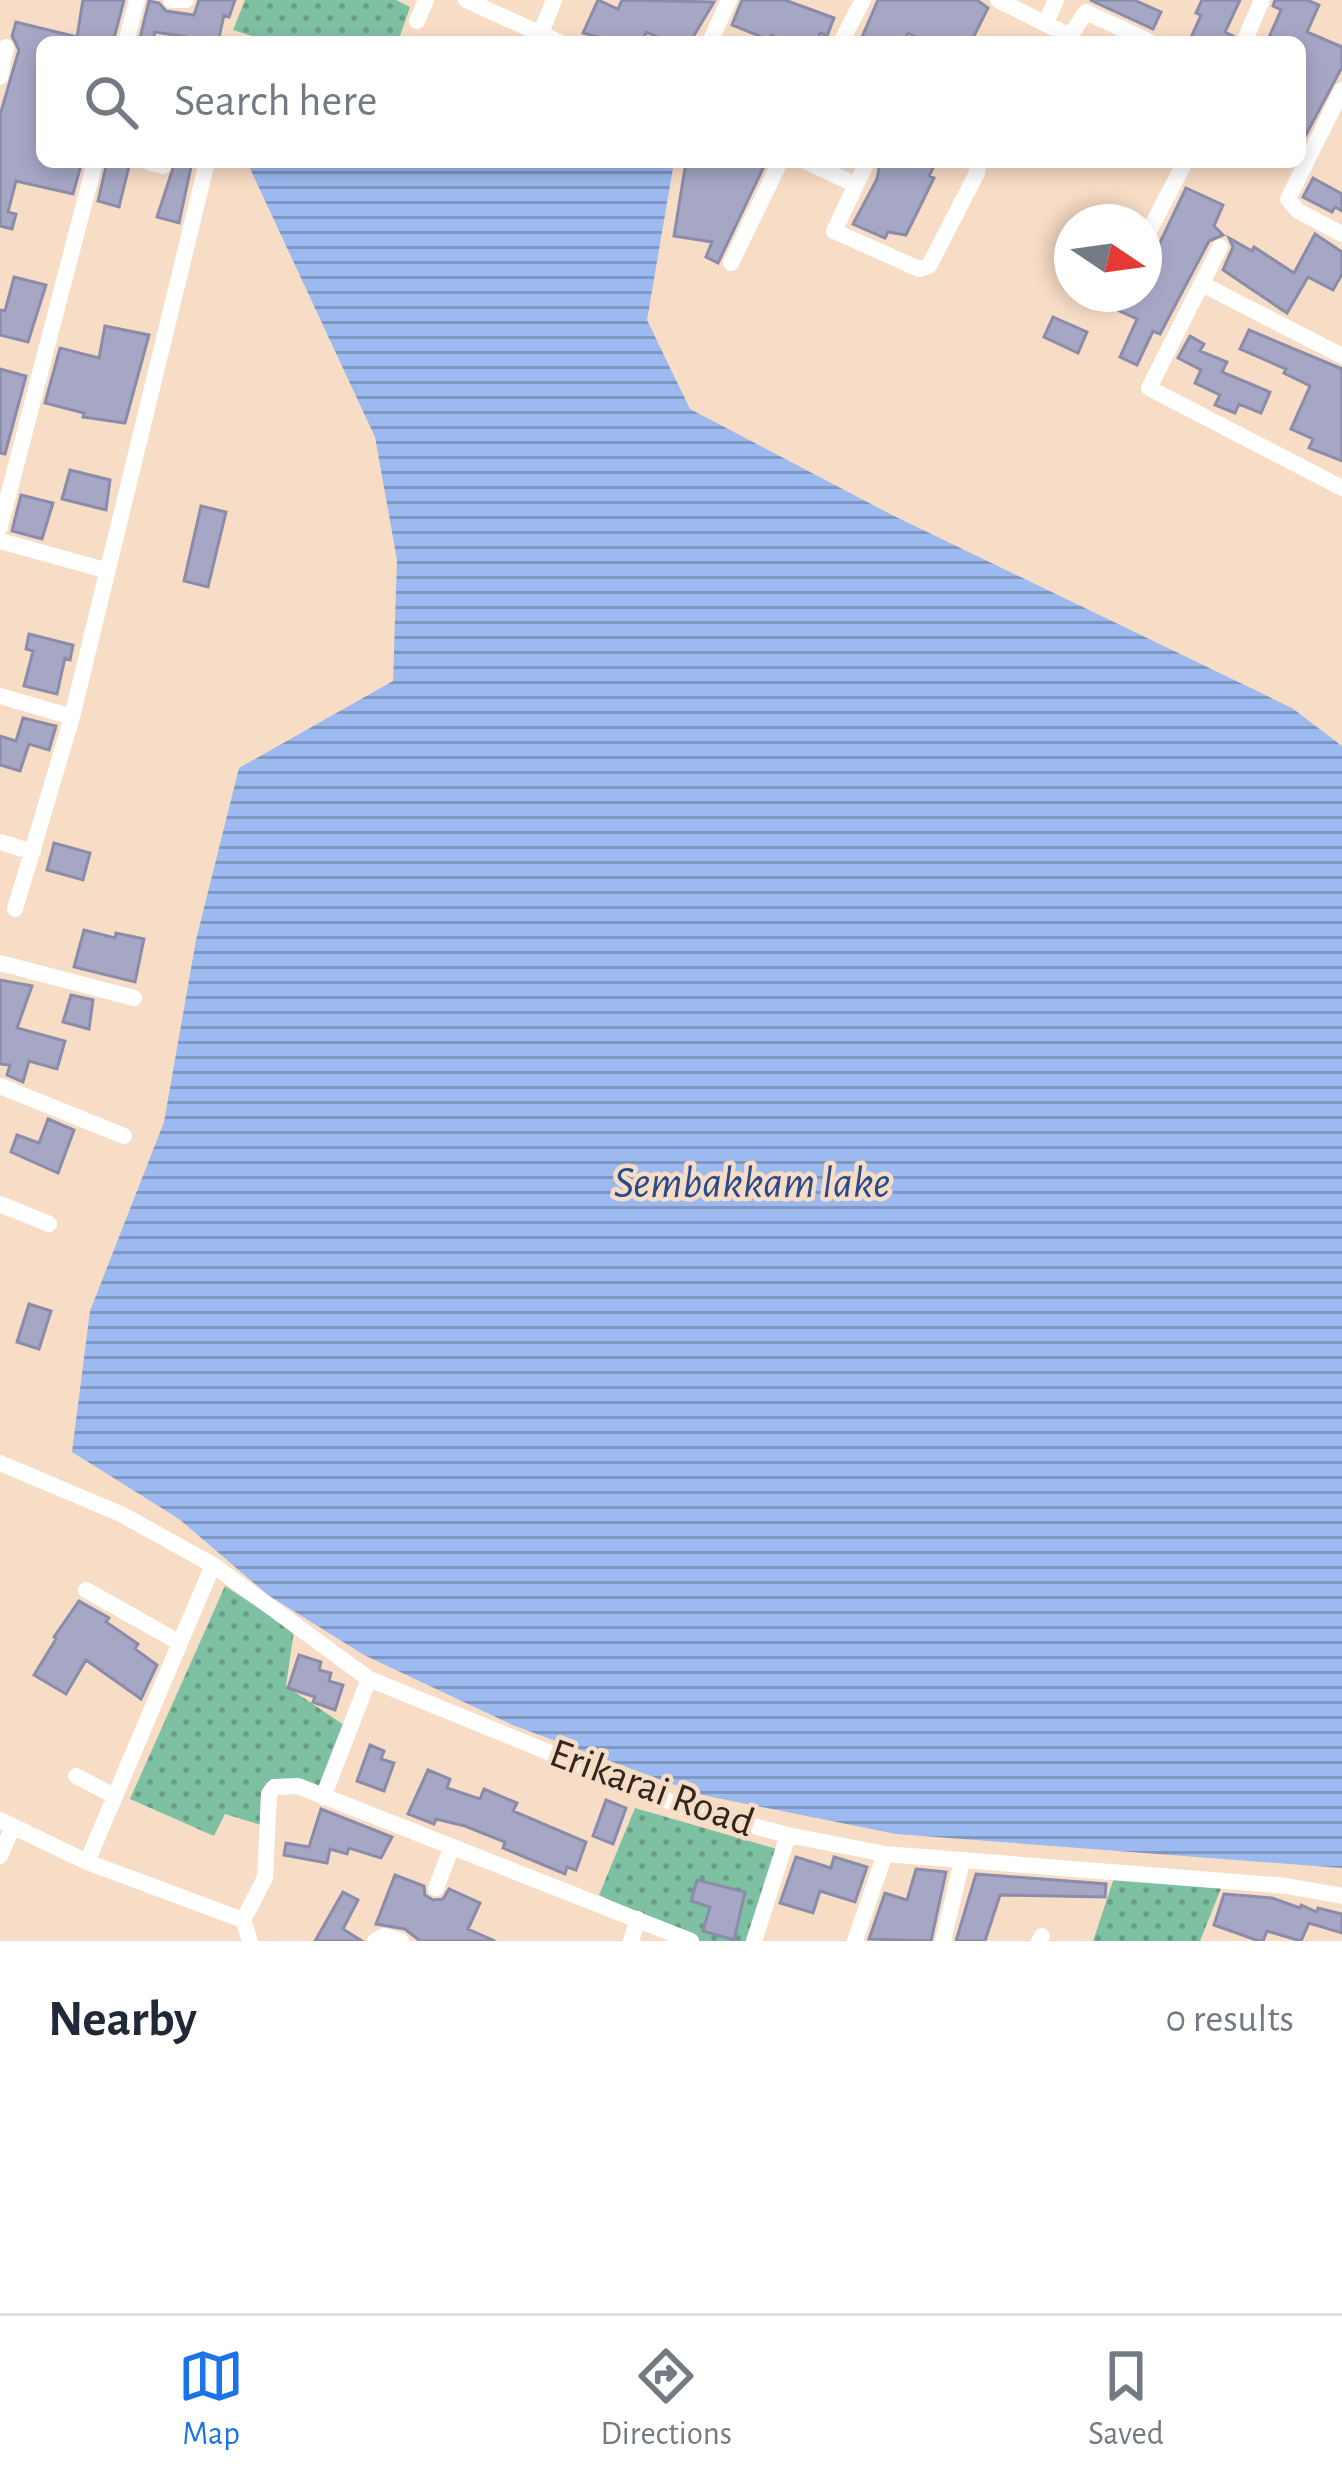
<!DOCTYPE html>
<style>
body{margin:0;font-family:"Alegreya Sans",sans-serif;background:#f6f6f7;color:#1f2937}
.compass{position:absolute;left:1054px;top:204px;width:108px;height:108px;border-radius:50%;background:#fff;box-shadow:0 6px 18px #0003;rotate:103deg}
.list{margin:0;padding:0;list-style:none}
h2{display:flex;justify-content:space-between;align-items:center;height:156px;margin:0;padding:0 48px;font-size:51px}
h2 small{font-size:39px;font-weight:400;color:#747a83}
.icon{flex:none;width:66px;height:66px;fill:none;stroke:currentColor;stroke-width:2;stroke-linecap:round;stroke-linejoin:round}
.map{position:relative;flex:none;width:1342px;height:1941px;overflow:hidden}
.search{position:absolute;background:#fff;box-shadow:0 6px 18px #0003;left:36px;right:36px;top:36px;height:132px;display:flex;align-items:center;gap:30px;box-sizing:border-box;padding:0 42px;border-radius:18px;color:#747a83;font-size:45px}
.sheet{height:372px;background:#fff}
nav{display:flex;justify-content:space-around;align-items:center;box-sizing:border-box;height:168px;border-top:3px solid #e0e1e3;background:#fff;font-size:33px;color:#747a83}
nav a{display:grid;justify-items:center;gap:6px}
nav .on{color:#1a73e8}
.map>svg:first-child{display:block}
.grass{fill:url(#grass-dots)}
.water{fill:url(#water-rules)}
.building{fill:#a6a7c5;stroke:#8b8ca9;stroke-width:3}
.lines{fill:none;stroke-linecap:round;stroke-linejoin:round}
.street{stroke:#fff;stroke-width:16}
.labels{text-anchor:middle;dominant-baseline:central;stroke-width:9;stroke-linejoin:round;paint-order:stroke}
.street-label{font-size:42px;fill:#31271e;stroke:#f8ddc6}
.water-label{font-size:45px;font-style:italic;fill:#294b8b;stroke:#f8ddc6}
</style>
<div class="map">
<svg width="1342" height="1941" viewBox="0 0 1342 1941">
<defs>
<pattern id="grass-dots" width="8" height="8" patternUnits="userSpaceOnUse" patternTransform="scale(3)"><rect width="8" height="8" fill="#7ec1a2"/><path d="M2 2h.1M6 6h.1" fill="none" stroke="#689d83" stroke-width="1.8" stroke-linecap="round"/></pattern>
<pattern id="water-rules" width="6" height="5" patternUnits="userSpaceOnUse" patternTransform="scale(3)"><rect width="6" height="5" fill="#9cbaf0"/><path d="M0 2.5h6" fill="none" stroke="#8097c2"/></pattern>
</defs>
<rect width="100%" height="100%" fill="#f8ddc6"/>
<!-- grass -->
<path class="grass" d="M 245,0 L 396,0 L 410,7 L 398,42 L 271,42 L 233,30 Z
M 225,1586 L 294,1631 L 286,1686 L 350,1729 L 323,1797 L 274,1787 L 267,1827 L 225,1814 L 214,1836 L 130,1799 Z
M 635,1808 L 777,1849 L 752,1941 L 698,1941 L 599,1895 Z
M 1116,1872 L 1224,1881 L 1200,1941 L 1093,1941 Z"/>
<!-- water -->
<path class="water" d="M 247,162 L 657,162 L 673,168 L 647,320 L 690,409 L 894,516 L 1292,708 L 1342,746 L 1342,1868 L 896,1834 L 702,1795 L 515,1726 L 364,1655 L 268,1595 L 179,1519 L 72,1452 L 90,1311 L 164,1122 L 196,940 L 239,768 L 393,681 L 397,560 L 375,437 Z"/>
<!-- building -->
<path class="building" d="M 83,0 L 124,0 L 113,42 L 42,42 L 42,162 L 81,165 L 73,194 L 16,181 L 8,212 L 16,214 L 12,229 L 0,226 L 0,115 L 19,50 L 12,36 L 16,22 L 77,37 Z
M 199,0 L 235,0 L 229,17 L 224,15 L 218,42 L 155,32 L 153,41 L 140,38 L 149,1 L 159,3 L 166,11 L 194,15 Z
M 598,0 L 618,9 L 622,0 L 714,2 L 690,42 L 669,42 L 646,32 L 642,42 L 616,42 L 583,33 Z
M 742,0 L 785,0 L 834,18 L 827,36 L 820,33 L 817,42 L 788,42 L 771,35 L 769,40 L 732,25 Z
M 878,0 L 977,0 L 988,8 L 971,42 L 925,42 L 908,33 L 903,42 L 871,42 L 862,37 Z
M 1090,0 L 1134,0 L 1161,12 L 1153,29 Z
M 1202,0 L 1240,0 L 1225,32 L 1233,36 L 1231,42 L 1189,42 L 1201,15 L 1196,13 Z
M 1275,0 L 1307,0 L 1319,5 L 1307,32 L 1342,47 L 1342,67 L 1300,146 L 1300,42 L 1267,42 L 1281,10 L 1273,6 Z
M 107,162 L 130,162 L 119,207 L 98,201 Z
M 175,162 L 192,162 L 179,223 L 157,217 Z
M 686,162 L 766,162 L 718,263 L 706,257 L 712,242 L 674,236 Z
M 880,162 L 924,162 L 934,166 L 929,176 L 934,178 L 906,235 L 888,232 L 885,238 L 853,224 L 877,179 Z
M 1313,178 L 1342,194 L 1342,211 L 1335,207 L 1332,212 L 1303,197 Z
M 1186,188 L 1223,205 L 1214,226 L 1223,235 L 1209,241 L 1160,334 L 1153,331 L 1137,365 L 1120,357 L 1137,319 L 1082,294 L 1144,294 L 1144,276 Z
M 1315,234 L 1342,252 L 1342,274 L 1333,290 L 1308,277 L 1287,313 L 1223,270 L 1233,247 L 1229,238 L 1252,251 L 1254,247 L 1294,273 Z
M 14,277 L 46,285 L 28,342 L 0,335 L 0,310 L 5,311 Z
M 1053,317 L 1087,332 L 1078,353 L 1044,337 Z
M 105,326 L 149,335 L 125,423 L 83,417 L 84,413 L 45,403 L 60,348 L 99,358 Z
M 1249,330 L 1342,369 L 1342,461 L 1309,448 L 1313,439 L 1291,429 L 1310,386 L 1284,373 L 1286,369 L 1240,349 Z
M 1190,336 L 1204,344 L 1200,351 L 1227,362 L 1222,372 L 1270,392 L 1261,413 L 1239,404 L 1235,413 L 1215,405 L 1220,395 L 1195,383 L 1201,370 L 1178,358 Z
M 0,369 L 26,376 L 5,454 L 0,453 Z
M 70,470 L 110,480 L 106,510 L 62,499 Z
M 21,495 L 53,503 L 42,539 L 12,531 Z
M 201,506 L 226,512 L 208,587 L 184,581 Z
M 29,634 L 73,645 L 70,660 L 65,658 L 57,694 L 24,686 L 33,651 L 26,649 Z
M 23,718 L 56,726 L 49,750 L 29,744 L 20,771 L 0,765 L 0,736 L 16,741 Z
M 54,843 L 90,853 L 83,880 L 47,870 Z
M 84,930 L 115,938 L 116,933 L 144,939 L 135,982 L 74,967 Z
M 0,980 L 32,986 L 17,1028 L 65,1041 L 57,1069 L 29,1061 L 23,1082 L 7,1075 L 10,1065 L 0,1064 Z
M 71,995 L 93,1000 L 89,1029 L 63,1022 Z
M 48,1119 L 74,1130 L 58,1173 L 11,1152 L 17,1135 L 39,1143 Z
M 29,1304 L 51,1311 L 39,1349 L 17,1342 Z
M 79,1601 L 109,1618 L 106,1622 L 138,1644 L 135,1649 L 157,1665 L 141,1699 L 86,1660 L 66,1694 L 34,1675 L 56,1639 L 54,1637 Z
M 299,1655 L 321,1662 L 319,1670 L 331,1673 L 329,1681 L 343,1685 L 335,1710 L 313,1702 L 315,1697 L 288,1688 Z
M 370,1745 L 384,1751 L 381,1759 L 394,1763 L 384,1791 L 357,1781 Z
M 428,1770 L 450,1779 L 447,1788 L 480,1799 L 484,1789 L 517,1803 L 513,1811 L 586,1842 L 576,1870 L 567,1867 L 565,1874 L 503,1848 L 505,1842 L 465,1826 L 436,1819 L 434,1824 L 408,1814 Z
M 606,1800 L 626,1808 L 613,1844 L 593,1836 Z
M 321,1809 L 392,1837 L 381,1858 L 349,1848 L 347,1854 L 330,1849 L 327,1863 L 284,1855 L 286,1843 L 309,1847 Z
M 796,1857 L 831,1868 L 834,1857 L 867,1867 L 855,1902 L 820,1891 L 813,1913 L 780,1903 Z
M 916,1869 L 946,1872 L 931,1941 L 869,1939 L 885,1893 L 907,1900 Z
M 976,1874 L 1106,1884 L 1105,1897 L 1000,1895 L 985,1941 L 956,1941 Z
M 395,1875 L 424,1886 L 425,1895 L 433,1900 L 443,1899 L 449,1889 L 480,1903 L 468,1929 L 495,1941 L 420,1941 L 405,1929 L 376,1924 Z
M 697,1880 L 745,1892 L 734,1940 L 703,1931 L 710,1907 L 691,1901 Z
M 343,1892 L 358,1900 L 343,1929 L 362,1941 L 315,1941 Z
M 1224,1894 L 1272,1898 L 1300,1908 L 1301,1905 L 1317,1912 L 1318,1908 L 1342,1914 L 1342,1933 L 1309,1923 L 1301,1941 L 1267,1931 L 1263,1941 L 1259,1941 L 1214,1925 Z"/>
<g class="lines">
<!-- street -->
<path class="street" d="M 171,0 L 186,0
M 466,0 L 559,42
M 998,0 L 1070,36 L 1086,12 L 1150,42
M 417,21 L 426,0
M 1046,23 L 1056,0
M 541,33 L 554,0
M 126,42 L 137,0
M 710,42 L 729,0
M 841,42 L 863,0
M 1244,42 L 1262,0
M 0,77 L 6,47
M 1342,90 L 1288,199 L 1298,211 L 1342,234
M 149,162 L 163,166
M 807,162 L 854,184
M 867,162 L 834,231 L 919,269 L 929,266 L 977,173 L 978,167 L 973,162
M 1144,241 L 1185,162
M 1220,247 L 1149,388 L 1342,488
M 731,263 L 780,162
M 1202,284 L 1342,356
M 0,527 L 95,162
M 0,541 L 105,570
M 0,696 L 72,717
M 0,842 L 33,852
M 15,909 L 72,717 L 207,162
M 0,963 L 134,998
M 0,1086 L 124,1136
M 0,1204 L 49,1224
M 0,1463 L 121,1514 L 213,1565 L 369,1679 L 688,1809 L 788,1835 L 885,1854 L 1287,1886 L 1342,1896
M 86,1590 L 180,1643
M 76,1776 L 114,1796
M 323,1797 L 369,1679
M 0,1820 L 87,1862 L 243,1920 L 250,1941
M 0,1856 L 13,1826
M 87,1862 L 213,1565
M 436,1888 L 452,1847
M 243,1920 L 265,1878 L 269,1794 L 274,1787 L 298,1786 L 691,1941
M 375,1941 L 384,1936 L 401,1941
M 631,1941 L 638,1919
M 754,1941 L 788,1835
M 855,1941 L 885,1854
M 943,1941 L 962,1861
M 1039,1941 L 1042,1936"/>
</g>
<g class="labels">
<!-- street labels -->
<g class="street-label">
<text transform="translate(652 1788) rotate(20)">Erikarai Road</text>
</g>
<!-- water labels -->
<g class="water-label">
<text x="752" y="1183">Sembakkam lake</text>
</g>
</g>
</svg>
<svg class="compass" viewBox="-18 -18 36 36"><path d="M0-13l5 13h-10z" fill="#e53935"/><path d="M0 13l5-13h-10z" fill="#747a83"/></svg>
<div class="search"><svg class="icon" aria-label="search" viewBox="0 0 24 24"><circle cx="10" cy="10" r="6"/><path d="M15 15l6 6"/></svg>Search here</div>
</div>
<section class="sheet">
<h2>Nearby<small>0 results</small></h2>
<ul class="list">
</ul>
</section>
<nav>
<a class="on"><svg class="icon" aria-label="map" viewBox="0 0 24 24"><path d="M3 6l6-2 6 2 6-2v14l-6 2-6-2-6 2zM9 4v14M15 6v14"/></svg>Map</a>
<a><svg class="icon" aria-label="directions" viewBox="0 0 24 24"><path d="M12 3l9 9-9 9-9-9zM9 14v-3h6M13 9l2 2-2 2"/></svg>Directions</a>
<a><svg class="icon" aria-label="saved" viewBox="0 0 24 24"><path d="M7 4h10v16l-5-4-5 4z"/></svg>Saved</a>
</nav>
